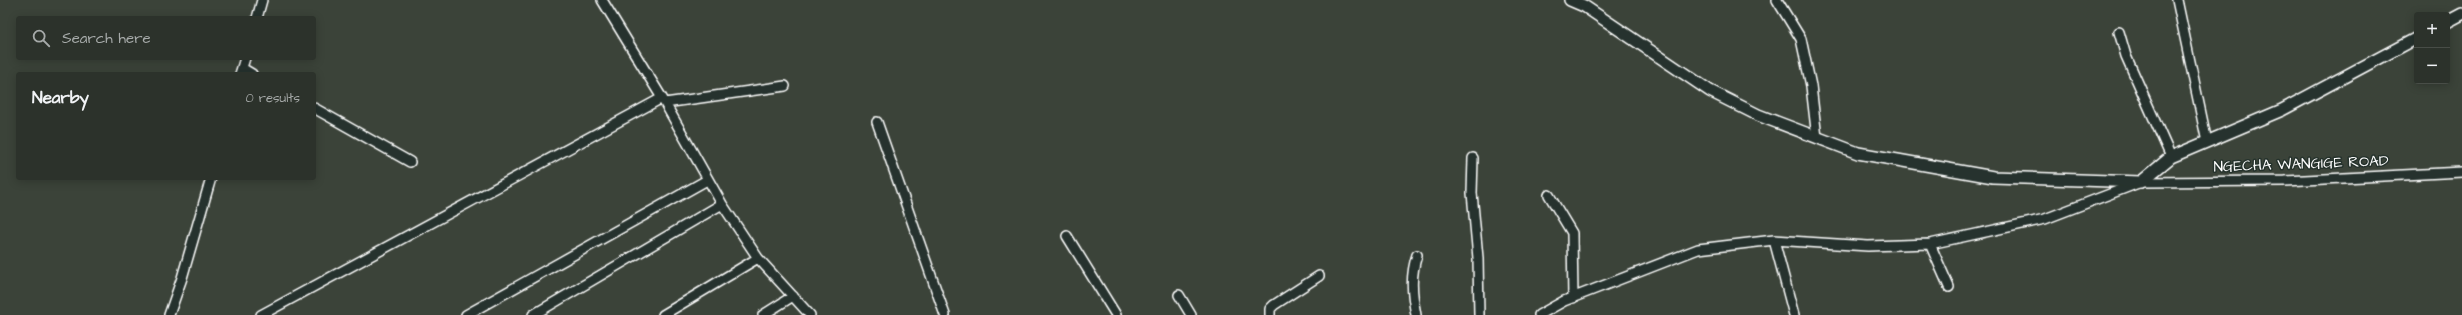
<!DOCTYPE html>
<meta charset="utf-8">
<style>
body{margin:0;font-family:"Architects Daughter",sans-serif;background:#383e37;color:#f1f3f6}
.controls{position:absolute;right:12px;top:12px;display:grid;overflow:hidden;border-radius:4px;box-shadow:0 2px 10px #0003}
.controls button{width:36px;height:36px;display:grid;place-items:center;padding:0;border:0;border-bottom:1px solid #484d47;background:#2c322b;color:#f1f3f6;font:20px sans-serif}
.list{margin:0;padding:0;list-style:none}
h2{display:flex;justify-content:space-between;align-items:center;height:52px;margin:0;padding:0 16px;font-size:17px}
h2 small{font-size:13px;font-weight:400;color:#a6aaa9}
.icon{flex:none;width:22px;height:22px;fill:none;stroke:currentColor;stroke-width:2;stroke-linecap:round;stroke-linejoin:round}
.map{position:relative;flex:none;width:2462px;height:315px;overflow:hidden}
.search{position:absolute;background:#2c322b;box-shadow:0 2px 10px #0003;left:16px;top:16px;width:300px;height:44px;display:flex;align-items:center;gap:10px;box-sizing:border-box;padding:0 14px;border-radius:4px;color:#a6aaa9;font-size:15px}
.panel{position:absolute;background:#2c322b;box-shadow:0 2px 10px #0003;left:16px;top:72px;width:300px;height:108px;border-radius:4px}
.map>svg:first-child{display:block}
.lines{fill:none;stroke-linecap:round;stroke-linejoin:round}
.minor-casing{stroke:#fff;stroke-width:12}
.major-casing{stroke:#fff;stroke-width:14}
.minor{stroke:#26332d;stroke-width:9}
.major{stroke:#26332d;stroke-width:11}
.labels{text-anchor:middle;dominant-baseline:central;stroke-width:3;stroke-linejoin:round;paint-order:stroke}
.street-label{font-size:15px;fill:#fff;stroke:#26332d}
</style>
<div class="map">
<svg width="2462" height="315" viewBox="0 0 2462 315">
<rect width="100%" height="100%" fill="#3b4339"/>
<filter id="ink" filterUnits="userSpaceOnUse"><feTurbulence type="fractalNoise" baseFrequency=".025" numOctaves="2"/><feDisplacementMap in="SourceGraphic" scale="8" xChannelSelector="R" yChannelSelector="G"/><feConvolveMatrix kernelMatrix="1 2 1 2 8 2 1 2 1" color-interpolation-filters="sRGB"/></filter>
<g filter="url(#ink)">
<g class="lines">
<defs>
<path id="minor" d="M 602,0 L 662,98 L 722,204 L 758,258 L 810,315
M 1777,0 L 1801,39 L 1811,86 L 1817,138
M 2177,0 L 2207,142
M 257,18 L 262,0
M 2119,32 L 2126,56 L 2171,157
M 242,68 L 252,74
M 240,74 L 245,58
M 665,103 L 785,86
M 314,108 L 410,162
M 877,122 L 945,315
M 1473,158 L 1472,193 L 1478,258 L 1479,315
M 1549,195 L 1572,233 L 1573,298
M 1067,236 L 1116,315
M 1774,240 L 1794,315
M 1930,244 L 1949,287
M 1179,295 L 1191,315
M 169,315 L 182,278 L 211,178
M 261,315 L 662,98
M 466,315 L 707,180
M 533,315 L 722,204
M 663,315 L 758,258
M 763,315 L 793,296
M 1270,315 L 1270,309 L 1274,305 L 1319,276
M 1416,315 C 1412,294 1410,276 1417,255
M 1539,315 L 1564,301 L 1698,249 L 1774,240 L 1868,246 L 1930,244 L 2045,219 L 2141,182 L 2285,181 L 2462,172"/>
<path id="major" d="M 1570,0 L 1584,6 L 1710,91 L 1758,115 L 1858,153 L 1993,177 L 2141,182 L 2171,157 L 2282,110 L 2417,38
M 2447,22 L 2462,14"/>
</defs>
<!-- minor casing -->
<use href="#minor" class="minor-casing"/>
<!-- major casing -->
<use href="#major" class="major-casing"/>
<!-- minor -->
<use href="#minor" class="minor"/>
<!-- major -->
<use href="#major" class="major"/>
</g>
</g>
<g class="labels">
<!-- street labels -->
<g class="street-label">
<text transform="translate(2301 164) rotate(-2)">NGECHA WANGIGE ROAD</text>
</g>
</g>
</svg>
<div class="controls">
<button>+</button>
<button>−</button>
</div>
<div class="search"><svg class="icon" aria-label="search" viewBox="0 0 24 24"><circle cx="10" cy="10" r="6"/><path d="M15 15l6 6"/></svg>Search here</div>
<section class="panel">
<h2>Nearby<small>0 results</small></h2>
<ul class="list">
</ul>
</section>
</div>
